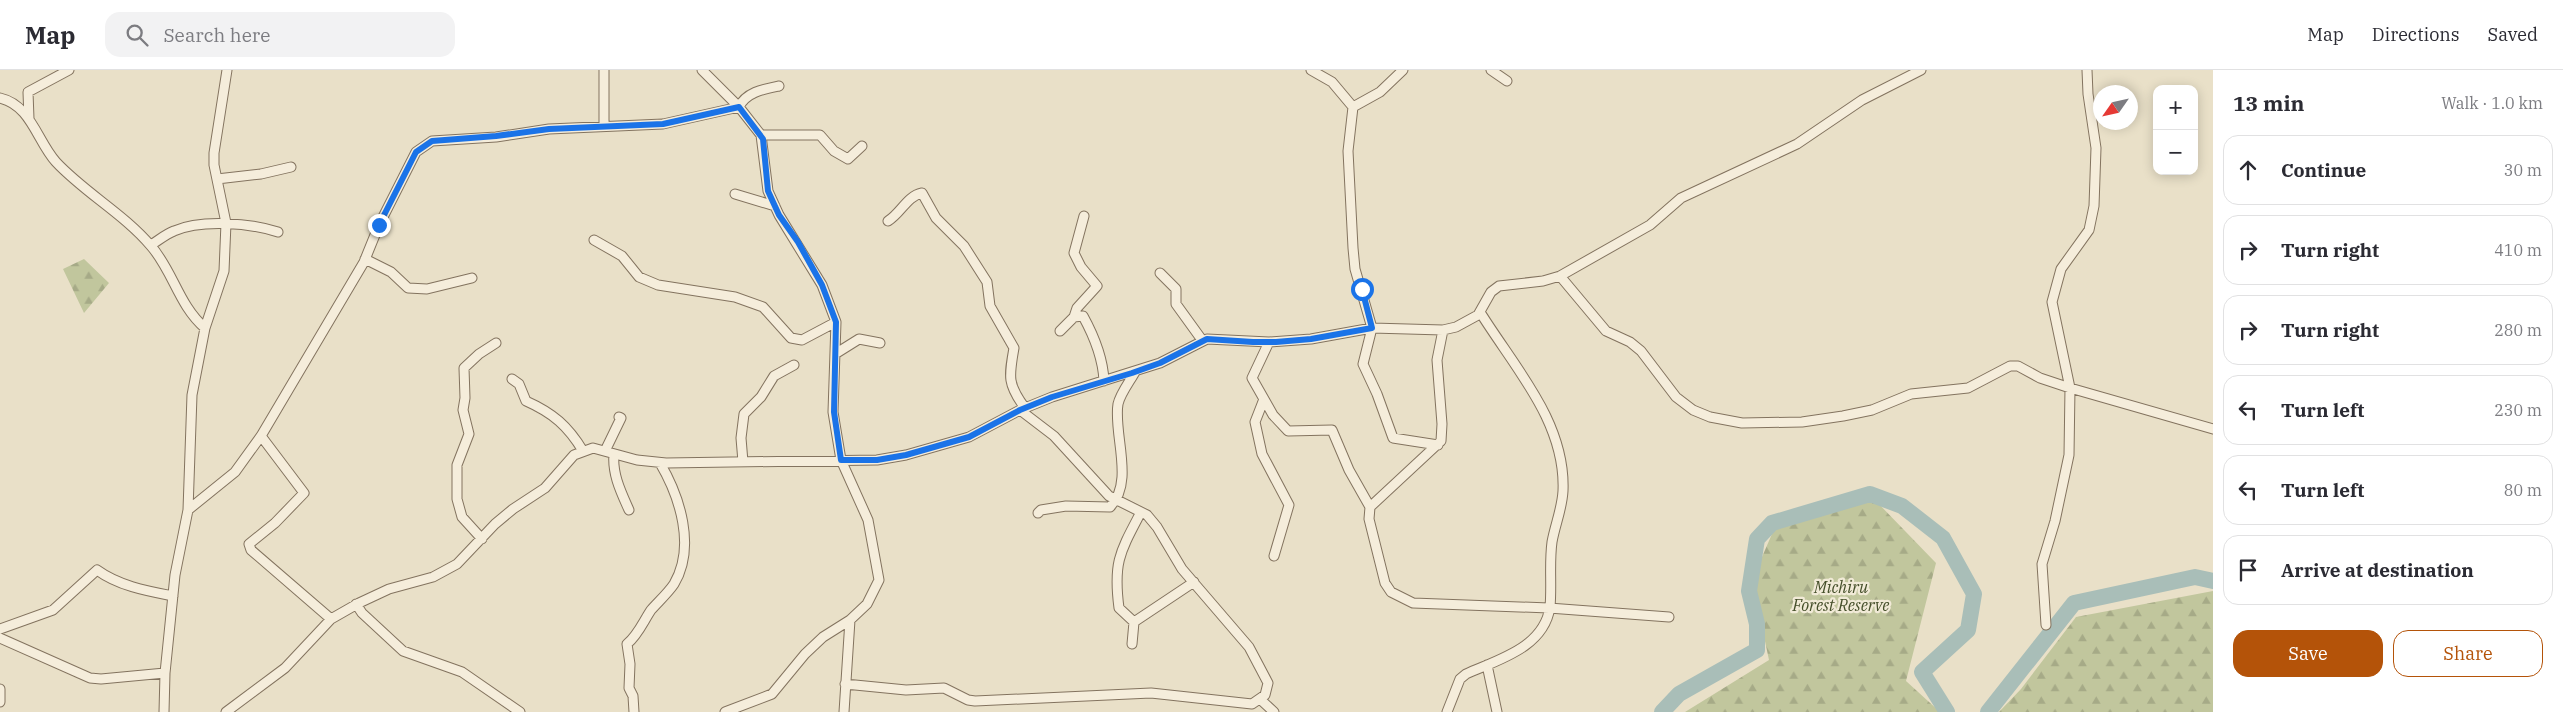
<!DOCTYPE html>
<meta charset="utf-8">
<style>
body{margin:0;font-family:"IBM Plex Serif",serif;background:#f2f2f3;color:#2b2b33}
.controls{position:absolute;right:15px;top:15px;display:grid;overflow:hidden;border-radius:10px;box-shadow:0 2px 12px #0003}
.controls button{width:45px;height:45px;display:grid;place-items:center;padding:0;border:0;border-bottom:1px solid #e1e1e2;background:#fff;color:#2b2b33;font:25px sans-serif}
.compass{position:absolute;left:2093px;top:15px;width:45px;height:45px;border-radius:50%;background:#fff;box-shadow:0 2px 12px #0003;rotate:236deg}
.stop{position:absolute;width:15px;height:15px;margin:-11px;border:4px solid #1a73e8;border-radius:50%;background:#fff}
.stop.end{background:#1a73e8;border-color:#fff;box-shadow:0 1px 5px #0008}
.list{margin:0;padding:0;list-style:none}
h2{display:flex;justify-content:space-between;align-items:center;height:65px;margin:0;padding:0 20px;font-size:21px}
h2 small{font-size:16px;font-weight:400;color:#7c7c81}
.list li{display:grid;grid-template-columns:32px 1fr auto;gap:15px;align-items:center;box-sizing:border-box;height:70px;margin:0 10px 10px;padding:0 10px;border:1px solid #e1e1e2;border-radius:15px}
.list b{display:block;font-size:19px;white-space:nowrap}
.list em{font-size:16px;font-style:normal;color:#7c7c81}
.actions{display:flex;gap:10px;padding:15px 20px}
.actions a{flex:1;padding:11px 0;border:1px solid #b45309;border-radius:15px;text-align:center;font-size:18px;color:#b45309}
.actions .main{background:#b45309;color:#fff}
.icon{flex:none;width:28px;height:28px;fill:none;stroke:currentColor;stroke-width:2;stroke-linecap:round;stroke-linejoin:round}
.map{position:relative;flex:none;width:2213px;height:642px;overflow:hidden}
header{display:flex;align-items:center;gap:30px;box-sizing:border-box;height:70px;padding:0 25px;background:#fff;border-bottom:1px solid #e1e1e2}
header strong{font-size:24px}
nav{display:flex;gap:28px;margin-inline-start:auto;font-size:18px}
.search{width:350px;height:45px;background:#f2f2f3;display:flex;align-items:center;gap:12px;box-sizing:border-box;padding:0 18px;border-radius:15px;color:#7c7c81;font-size:19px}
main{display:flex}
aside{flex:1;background:#fff}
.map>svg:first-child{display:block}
.forest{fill:url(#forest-firs)}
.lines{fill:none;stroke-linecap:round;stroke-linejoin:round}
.river{stroke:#a9beb8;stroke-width:16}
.minor-casing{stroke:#83735f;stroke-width:11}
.minor{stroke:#f5eddb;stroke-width:9}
.route{stroke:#1a73e8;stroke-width:6}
.labels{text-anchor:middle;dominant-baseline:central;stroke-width:4.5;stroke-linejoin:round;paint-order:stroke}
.park-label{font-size:16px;font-style:italic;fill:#454f2a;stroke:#f1ead7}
</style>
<header>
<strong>Map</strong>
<div class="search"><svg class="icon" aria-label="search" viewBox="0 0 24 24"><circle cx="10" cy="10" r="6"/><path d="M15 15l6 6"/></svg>Search here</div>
<nav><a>Map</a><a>Directions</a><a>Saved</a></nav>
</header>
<main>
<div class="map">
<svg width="2213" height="642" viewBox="0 0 2213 642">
<defs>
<pattern id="forest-firs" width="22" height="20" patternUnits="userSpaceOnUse" patternTransform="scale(1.25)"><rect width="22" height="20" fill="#c1c69d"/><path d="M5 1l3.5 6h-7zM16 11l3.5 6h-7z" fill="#a6aa87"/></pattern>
</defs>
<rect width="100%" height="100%" fill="#e9e0c8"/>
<!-- forest -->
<path class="forest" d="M 84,189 L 109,213 L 84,243 L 63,199 Z
M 1875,430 L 1936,493 L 1906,611 L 1940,642 L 1685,642 L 1769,590 L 1752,510 L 1775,457 Z
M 2213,521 L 2213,642 L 1999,642 L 2021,619 L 2076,547 Z"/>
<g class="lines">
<!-- river -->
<path class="river" d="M 1662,642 L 1679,624 L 1757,580 L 1757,554 L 1749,521 L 1757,469 L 1772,453 L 1870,424 L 1902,436 L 1943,468 L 1974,524 L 1968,560 L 1922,602 L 1947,642
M 1988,642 L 2074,533 L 2195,507 L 2213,511"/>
<defs>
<path id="minor" d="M 702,0 L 739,37 L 761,65 L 768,121 L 779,145 L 822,215 L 836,252 L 833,342 L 841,390 L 868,450 L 879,510 L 867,534 L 850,550 L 844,642
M 1311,0 L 1332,12 L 1353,37 L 1348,81 L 1353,178 L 1355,199 L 1372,258 L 1363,294 L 1377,324 L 1393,368 L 1438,375
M 1491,0 L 1507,11
M 0,28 C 31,35 37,71 56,92 C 85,123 124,144 151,176 C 173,201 179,236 205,258
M 1353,37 L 1380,22 L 1403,0
M 29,49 L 28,22 L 69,0
M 604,56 L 604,0
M 761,65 L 820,65 L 834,81 L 848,89 L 862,76
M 217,109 L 261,104 L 291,97
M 735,124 L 775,136
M 888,151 C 901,143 907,126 922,123 L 936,148 L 964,176 L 987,212 L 990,236 L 1014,278 C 1009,306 1007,314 1025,338
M 594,170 L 622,186 L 639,207 L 658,215 L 735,227 L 763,237 L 791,268 L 802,270 L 836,252
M 151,175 C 159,170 166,164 174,161 C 201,149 250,153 278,162
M 365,189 L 391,202 L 408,218 L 427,219 L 472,208
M 1160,203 L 1176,219 L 1176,234 L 1202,270
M 1560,206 L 1606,261 L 1630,272 L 1641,281 L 1676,327 L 1693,340 L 1710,347 L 1742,353 L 1802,352 L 1843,346 L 1872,340 L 1911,324 L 1968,318 L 2010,296 L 2018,296 L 2040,308 L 2070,318 L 2213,359
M 1074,247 L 1077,238 L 1097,216 L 1081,197 L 1074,183 L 1084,146
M 1443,260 L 1437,290 L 1442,354 L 1441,371 L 1370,437 L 1369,449 L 1385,513 L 1391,522 L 1413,533 L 1549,538 L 1669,547
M 1060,261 L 1074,247 L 1083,246 C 1094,266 1103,288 1104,311
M 1269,272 L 1252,308 L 1273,345 L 1288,361 L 1332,360 L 1349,400 L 1370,437
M 835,284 L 859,269 L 880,273
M 512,309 L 519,314 L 526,331 C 553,343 568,356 583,381
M 1264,329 L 1255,352 L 1262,384 L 1289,435 L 1274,486
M 261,366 L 304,423 L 275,453 L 249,474 L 251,480 L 331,549
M 605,381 L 621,348 L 619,347
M 614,384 C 612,404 621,422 629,440
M 743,392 L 741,368 L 744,344 L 761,327 L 774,306 L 794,295
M 188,440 L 235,402 L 261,366 L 364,192 L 379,155 L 416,82 L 432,71 L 496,67 L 549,59 L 663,54 L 739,37 C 746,22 764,19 779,16
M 1038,443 L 1041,440 L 1066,436 L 1110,437 C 1135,412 1113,364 1118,334 C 1120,324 1130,311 1135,302
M 482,469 L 462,447 L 457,429 L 457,395 L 469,364 L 463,340 L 465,328 L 464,298 L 479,284 L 496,273
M 356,534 L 362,543 L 403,581 L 462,602 L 520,642
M 1134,552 L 1194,512
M 2046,555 L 2042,494 L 2055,451 L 2069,385 L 2070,318 L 2052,232 L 2061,199 L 2089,160 L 2094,136 L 2096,78 L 2088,24 L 2087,0
M 0,559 L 53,540 L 97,500 C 119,516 147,521 173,526
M 0,568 L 90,608 L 101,609 L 165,603
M 1132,574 L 1134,552 L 1119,538 C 1113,492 1120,482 1141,442
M 1487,595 L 1497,642
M 845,614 L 906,620 L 944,618 L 968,630 L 975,631 L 1151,623 L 1252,634 L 1265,625 L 1268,613 L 1249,577 L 1182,499 L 1157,457 L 1147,445 L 1109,426 L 1054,366 L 1020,340
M 0,619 L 0,632
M 1261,630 L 1274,642
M 164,642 L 165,603 L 175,505 L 188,440 L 192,325 L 205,258 L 224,201 L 226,153 L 214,95 L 214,83 L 227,0
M 226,642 L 285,598 L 331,549 L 359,533 L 389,519 L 433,507 L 457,494 L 495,454 L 513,439 L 545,418 L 574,385 L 593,378 L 637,390 L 666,393 L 877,390 L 906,385 L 969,367 L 1020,340 L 1052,327 L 1160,293 L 1207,269 L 1269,272 L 1311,269 L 1372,258 L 1443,260 L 1456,257 L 1478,245 L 1491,222 L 1499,216 L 1543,211 L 1560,206 L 1650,155 L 1681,128 L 1797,74 L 1862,30 L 1921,0
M 634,642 L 633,626 L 629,618 L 630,594 L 627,574 C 638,565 643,552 651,540 C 658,532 668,523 674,514 C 696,477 680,427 660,393
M 725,642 L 772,624 L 805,584 L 823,567 L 850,550
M 1447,642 L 1460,609 L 1466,604 C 1497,590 1544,578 1550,537 C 1552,515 1549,494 1552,472 C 1555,455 1562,439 1563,421 C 1566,352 1514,297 1480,242"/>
</defs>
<!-- minor casing -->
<use href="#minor" class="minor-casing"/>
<!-- minor -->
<use href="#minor" class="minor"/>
</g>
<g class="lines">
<!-- route -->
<path class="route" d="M 379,155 L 416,82 L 432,71 L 496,66 L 549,59 L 663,54 L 739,37 L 763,69 L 768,121 L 779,145 L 798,172 L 822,215 L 836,252 L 834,342 L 841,390 L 877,390 L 906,385 L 969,367 L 1020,340 L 1052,327 L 1132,303 L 1160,293 L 1207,269 L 1253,272 L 1276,272 L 1311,269 L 1372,258 L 1362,219"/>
</g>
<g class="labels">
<!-- park labels -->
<g class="park-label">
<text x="1841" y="517">Michiru<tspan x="1841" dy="18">Forest Reserve</tspan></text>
</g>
</g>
</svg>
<div class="controls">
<button>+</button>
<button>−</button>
</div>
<svg class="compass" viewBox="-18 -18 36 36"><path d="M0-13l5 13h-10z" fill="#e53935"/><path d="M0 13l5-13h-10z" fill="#7c7c81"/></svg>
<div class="stop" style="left:1362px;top:219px"></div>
<div class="stop end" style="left:379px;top:155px"></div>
</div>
<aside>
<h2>13 min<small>Walk · 1.0 km</small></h2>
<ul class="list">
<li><svg class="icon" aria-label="ahead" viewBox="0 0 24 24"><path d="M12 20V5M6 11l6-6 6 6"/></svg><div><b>Continue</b></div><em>30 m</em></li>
<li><svg class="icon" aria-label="right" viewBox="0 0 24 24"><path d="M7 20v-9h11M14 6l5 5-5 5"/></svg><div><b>Turn right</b></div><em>410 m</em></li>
<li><svg class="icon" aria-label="right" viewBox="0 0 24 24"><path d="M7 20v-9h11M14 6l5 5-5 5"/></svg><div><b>Turn right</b></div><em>280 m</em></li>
<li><svg class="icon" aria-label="left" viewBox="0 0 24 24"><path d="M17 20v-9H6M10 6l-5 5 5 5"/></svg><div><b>Turn left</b></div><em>230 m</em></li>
<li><svg class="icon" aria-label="left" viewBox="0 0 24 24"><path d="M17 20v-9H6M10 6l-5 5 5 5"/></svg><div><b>Turn left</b></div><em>80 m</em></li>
<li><svg class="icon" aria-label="arrive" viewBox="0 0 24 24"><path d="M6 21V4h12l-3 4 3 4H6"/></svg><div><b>Arrive at destination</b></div></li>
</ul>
<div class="actions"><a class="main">Save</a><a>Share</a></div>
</aside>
</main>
